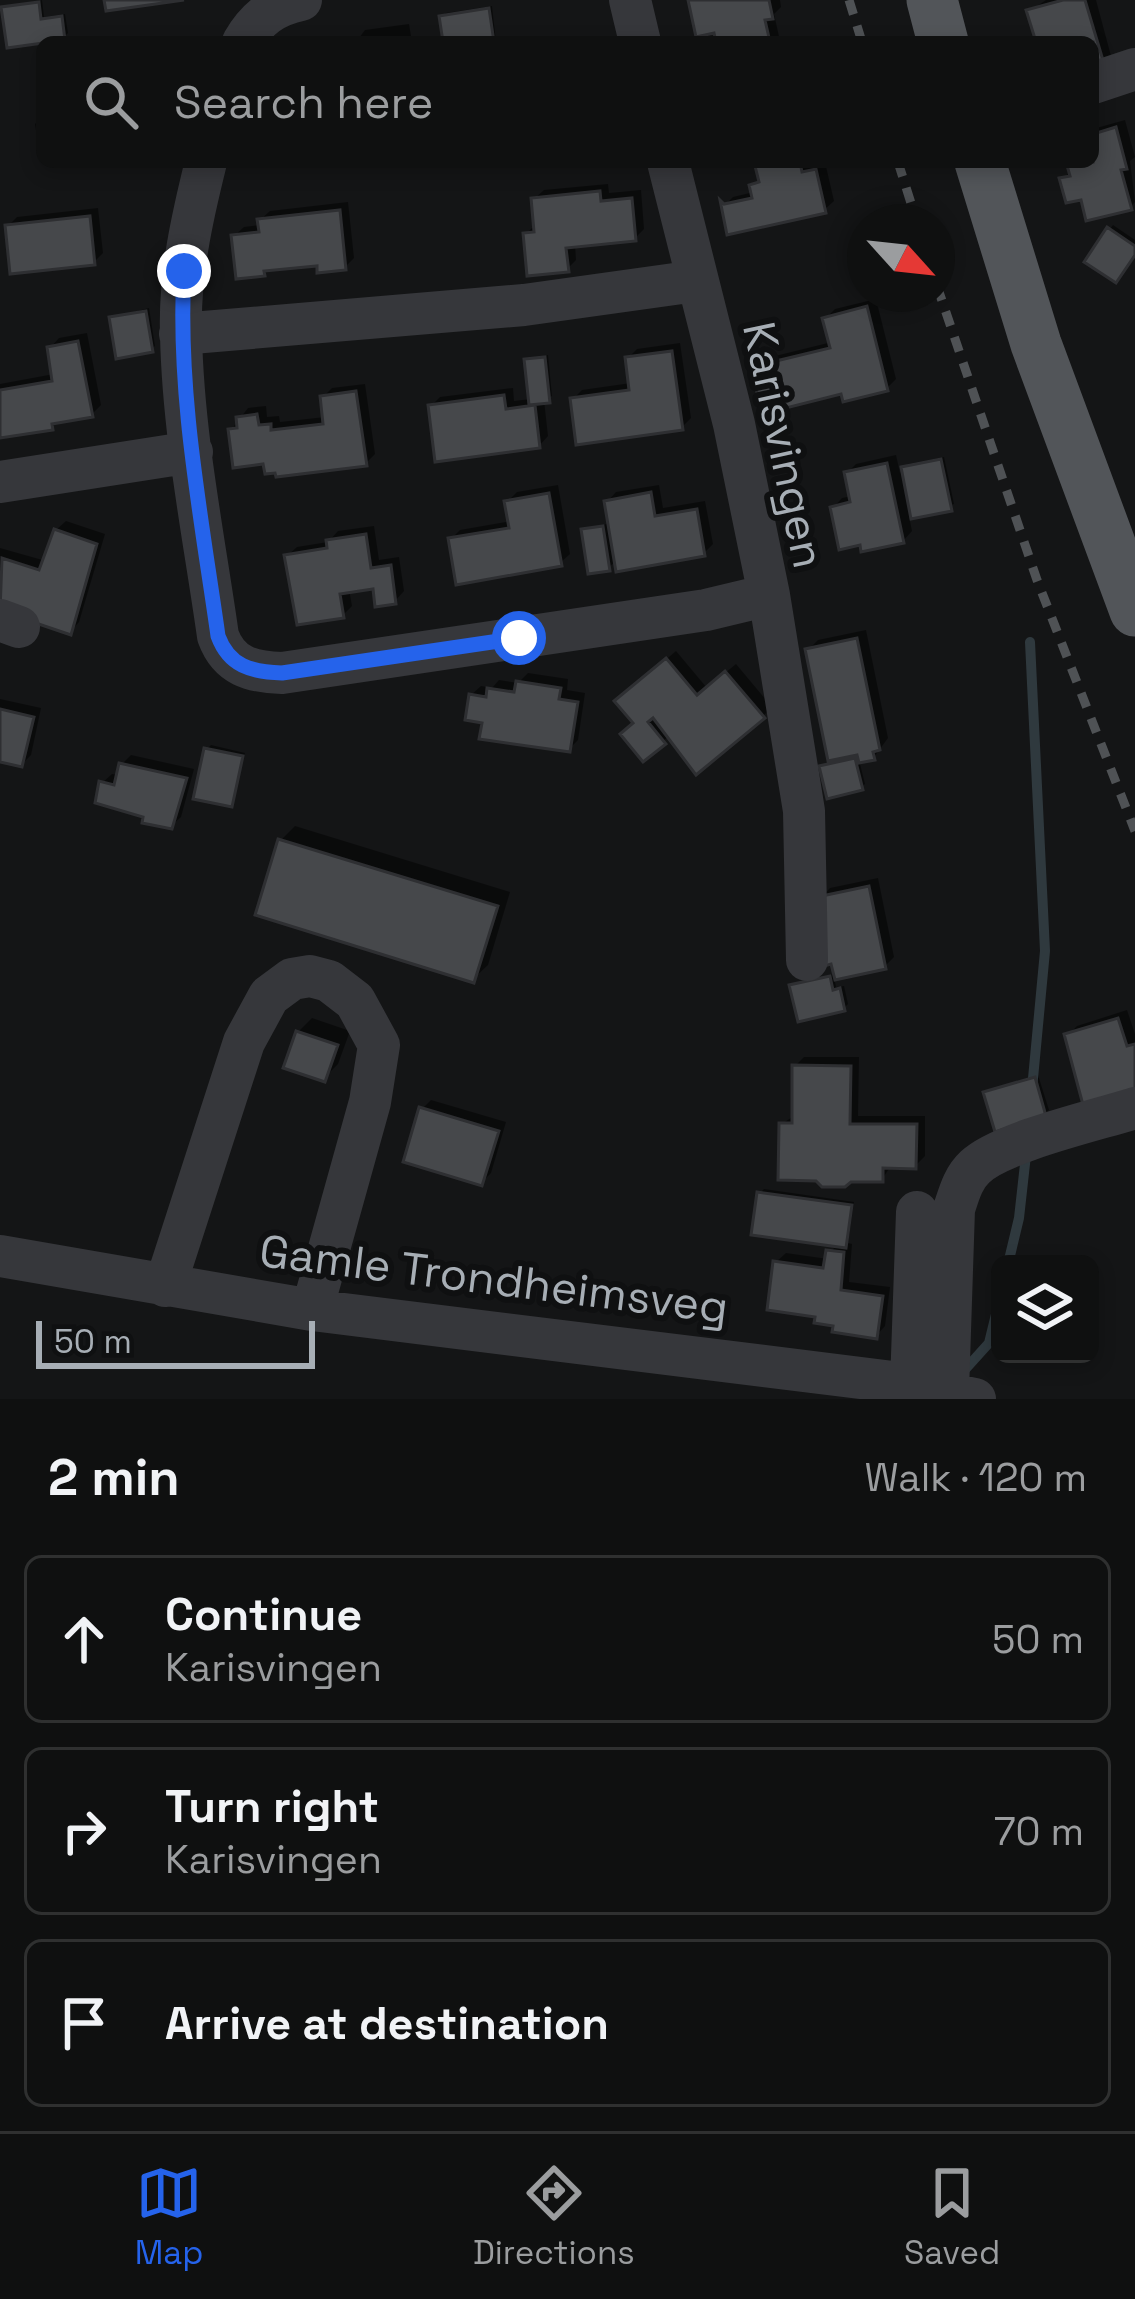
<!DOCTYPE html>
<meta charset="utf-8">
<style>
body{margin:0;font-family:"Space Grotesk",sans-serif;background:#1d1e1e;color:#f1f3f6}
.controls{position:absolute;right:36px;bottom:36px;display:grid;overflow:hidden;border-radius:18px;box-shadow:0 6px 18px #0003}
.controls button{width:108px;height:108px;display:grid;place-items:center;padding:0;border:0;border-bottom:3px solid #2f3030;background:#0f1010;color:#f1f3f6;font:60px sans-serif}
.compass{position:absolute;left:847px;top:204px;width:108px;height:108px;border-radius:50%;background:#0f1010;box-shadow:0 6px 18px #0003;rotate:117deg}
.scale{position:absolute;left:36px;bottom:30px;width:279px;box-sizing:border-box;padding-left:12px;border:6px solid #a7aeb5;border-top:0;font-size:33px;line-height:42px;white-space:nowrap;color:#a7aeb5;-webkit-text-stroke:9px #0f1011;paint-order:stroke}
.stop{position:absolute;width:36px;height:36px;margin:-27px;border:9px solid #2563eb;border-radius:50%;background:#fff}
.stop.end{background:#2563eb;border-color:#fff;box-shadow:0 3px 12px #0008}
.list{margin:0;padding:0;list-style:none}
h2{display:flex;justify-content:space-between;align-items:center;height:156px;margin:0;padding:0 48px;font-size:51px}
h2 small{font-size:39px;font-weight:400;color:#9b9d9f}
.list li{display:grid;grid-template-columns:78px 1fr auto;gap:36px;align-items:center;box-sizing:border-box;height:168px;margin:0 24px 24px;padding:0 24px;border:3px solid #2f3030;border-radius:18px}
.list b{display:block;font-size:45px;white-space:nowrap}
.list p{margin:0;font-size:39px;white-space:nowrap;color:#9b9d9f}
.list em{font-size:39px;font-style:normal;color:#9b9d9f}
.icon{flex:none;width:66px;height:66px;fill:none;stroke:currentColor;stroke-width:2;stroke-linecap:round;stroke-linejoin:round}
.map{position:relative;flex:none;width:1135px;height:1399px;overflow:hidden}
.search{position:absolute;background:#0f1010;box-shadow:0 6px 18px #0003;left:36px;right:36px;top:36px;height:132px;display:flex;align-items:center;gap:30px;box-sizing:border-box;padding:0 42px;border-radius:18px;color:#9b9d9f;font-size:45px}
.sheet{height:732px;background:#0f1010}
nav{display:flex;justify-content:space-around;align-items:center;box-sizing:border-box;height:168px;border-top:3px solid #2f3030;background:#0f1010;font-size:33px;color:#9b9d9f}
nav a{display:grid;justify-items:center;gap:6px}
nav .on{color:#2563eb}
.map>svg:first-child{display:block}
.shadow{fill:#0007}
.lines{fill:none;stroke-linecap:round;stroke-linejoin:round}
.stream{stroke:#2f393e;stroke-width:10}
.building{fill:#46484b;stroke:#2e2f32;stroke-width:3}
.minor{stroke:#36373b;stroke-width:42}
.major{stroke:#525559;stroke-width:51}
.rail{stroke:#4f5255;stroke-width:9;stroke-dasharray:15 12;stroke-linecap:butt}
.route{stroke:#2563eb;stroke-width:15}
.labels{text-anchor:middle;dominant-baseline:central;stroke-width:12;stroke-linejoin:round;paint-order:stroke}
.street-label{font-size:45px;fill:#a7aeb5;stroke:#0f1011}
</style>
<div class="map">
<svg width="1135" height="1399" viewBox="0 0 1135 1399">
<rect width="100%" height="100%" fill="#141516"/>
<!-- shadow -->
<path class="shadow" d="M 42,0 L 44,17 L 65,14 L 68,33 L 64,37 L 4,9 Z
M 691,0 L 780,0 L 781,7 L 774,14 L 780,41 L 719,42 L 717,29 Z
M 1046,0 L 1096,0 L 1111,56 L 1102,65 L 1093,42 L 1039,42 L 1030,11 Z
M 492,6 L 496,42 L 446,42 L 442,17 L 446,13 Z
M 409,24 L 412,42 L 356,42 L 365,30 Z
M 42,117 L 42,161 L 41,161 L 35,124 Z
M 1125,120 L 1135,157 L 1130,161 L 1135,202 L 1130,207 L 1083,196 L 1063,179 L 1072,170 L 1069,162 L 1093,162 L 1093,129 Z
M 757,162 L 825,162 L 834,201 L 824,210 L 724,206 L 733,197 L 754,192 L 752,186 L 761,177 Z
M 608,184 L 609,193 L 641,190 L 644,229 L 635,238 L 575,244 L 576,260 L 567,269 L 526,234 L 537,223 L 534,199 L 544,190 Z
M 348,202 L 354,258 L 345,267 L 320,262 L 270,267 L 264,273 L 234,236 L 244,227 L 261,225 L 260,220 L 270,211 Z
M 98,208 L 103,253 L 94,262 L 8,226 L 17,217 Z
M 1113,225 L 1135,240 L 1135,252 L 1110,229 Z
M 876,299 L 896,379 L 887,388 L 843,390 L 754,368 L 763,359 L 832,342 L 826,318 L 835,309 Z
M 149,308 L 155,346 L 151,349 L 112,318 Z
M 87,333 L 101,405 L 92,414 L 59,420 L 51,427 L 0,435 L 0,384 L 54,374 L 50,348 L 59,338 Z
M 680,343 L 691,418 L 681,428 L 573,399 L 582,390 L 631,383 L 628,358 L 637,349 Z
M 548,355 L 552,396 L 544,400 L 548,436 L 539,446 L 431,406 L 440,397 L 513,388 L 514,401 L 531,399 L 527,360 Z
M 365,384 L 375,454 L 366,463 L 266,461 L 231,430 L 248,408 L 266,406 L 267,417 L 279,416 L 280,422 L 325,417 L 323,397 L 332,388 Z
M 896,455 L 900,473 L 908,464 L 944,457 L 954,504 L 909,516 L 912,531 L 903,541 L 833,508 L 842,498 L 852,496 L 847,473 L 856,464 Z
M 558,485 L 570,554 L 560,563 L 451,539 L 460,530 L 511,521 L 507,502 L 517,492 Z
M 659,485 L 663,508 L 705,501 L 713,544 L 703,554 L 617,560 L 608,568 L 585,530 L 610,523 L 607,502 L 616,492 Z
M 66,521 L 105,534 L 79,622 L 70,632 L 0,608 L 0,548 L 46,561 L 56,530 Z
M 374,526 L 379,560 L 399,557 L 404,591 L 395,601 L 375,586 L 349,589 L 352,606 L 343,615 L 287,556 L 297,547 L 328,542 L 338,531 Z
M 866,630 L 888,738 L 874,757 L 859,760 L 865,784 L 861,787 L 822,766 L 832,761 L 808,650 L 818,640 Z
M 676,651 L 707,688 L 736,664 L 772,707 L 763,716 L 670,735 L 644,758 L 628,692 Z
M 528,673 L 568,679 L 567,690 L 585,693 L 578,740 L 569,749 L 485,721 L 471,695 L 481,686 L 492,688 L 499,680 L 518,683 Z
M 0,699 L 41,708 L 31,755 L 22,764 L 0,759 Z
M 211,745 L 245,753 L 231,804 L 207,749 Z
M 131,755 L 194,769 L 181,817 L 171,826 L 147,814 L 102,783 L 112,774 L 119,775 L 122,764 Z
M 295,826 L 510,892 L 488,965 L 473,979 L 281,840 Z
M 878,878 L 894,957 L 885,966 L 834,977 L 836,987 L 844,986 L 848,1004 L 844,1008 L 793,986 L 836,973 L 821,898 L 830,888 Z
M 1127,1010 L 1135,1034 L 1135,1087 L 1068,1035 L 1077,1026 Z
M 312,1018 L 350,1031 L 338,1064 L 324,1078 L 298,1032 Z
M 804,1057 L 859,1057 L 858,1116 L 925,1116 L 925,1156 L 915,1166 L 891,1166 L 882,1179 L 782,1124 L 795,1115 L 795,1066 Z
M 1038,1075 L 1049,1110 L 1045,1114 L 986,1093 Z
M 431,1100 L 506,1122 L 491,1173 L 482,1182 L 422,1109 Z
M 764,1189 L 854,1202 L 848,1243 L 852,1244 L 849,1282 L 890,1287 L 885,1326 L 876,1336 L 818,1315 L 776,1262 L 786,1253 L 828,1259 L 836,1244 L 760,1193 Z"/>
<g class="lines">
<!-- stream -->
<path class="stream" d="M 1030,642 L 1045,951 L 1032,1089
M 1008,1264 L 1019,1218 L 1026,1155
M 961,1374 L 989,1343 L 1000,1298"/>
</g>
<!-- building -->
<path class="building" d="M 104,0 L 184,0 L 106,11 Z
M 688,0 L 769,0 L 773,19 L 765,20 L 770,42 L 716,42 L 714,33 L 696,37 Z
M 1063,0 L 1085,0 L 1105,67 L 1093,73 L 1093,42 L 1036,42 L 1026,10 Z
M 39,2 L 41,19 L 62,16 L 65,40 L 7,48 L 1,7 Z
M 489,8 L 494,42 L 443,42 L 439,16 Z
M 1116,127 L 1127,169 L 1121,170 L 1132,210 L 1086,221 L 1081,200 L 1066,203 L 1059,178 L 1070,176 L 1066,162 L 1093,162 L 1093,134 Z
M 754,162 L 800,162 L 802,172 L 816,169 L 826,213 L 727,235 L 720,200 L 724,204 L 752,198 L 749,185 L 759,182 Z
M 600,191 L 601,201 L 632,198 L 636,241 L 566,248 L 569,272 L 527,276 L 523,233 L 534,232 L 531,198 Z
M 340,210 L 346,270 L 317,273 L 317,266 L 264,271 L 265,276 L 236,279 L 231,235 L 259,232 L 257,219 Z
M 90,216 L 95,265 L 10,274 L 5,225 Z
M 1107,227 L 1135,246 L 1135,255 L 1116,283 L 1084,262 Z
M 867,306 L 888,391 L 843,402 L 841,394 L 762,414 L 751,367 L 830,348 L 822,318 Z
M 146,311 L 153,352 L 116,359 L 109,317 Z
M 78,341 L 93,417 L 52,424 L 53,430 L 0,438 L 0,390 L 52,381 L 47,347 Z
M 672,351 L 683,430 L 576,445 L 570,398 L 629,390 L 625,357 Z
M 545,357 L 550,403 L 529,405 L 524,359 Z
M 356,391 L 367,466 L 276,477 L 275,473 L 265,474 L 263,464 L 233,468 L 228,429 L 237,428 L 236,417 L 257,414 L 259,425 L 271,424 L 271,430 L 323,424 L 320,396 Z
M 504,395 L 506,409 L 535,405 L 540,448 L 435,462 L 428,405 Z
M 941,459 L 952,511 L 911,519 L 901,467 Z
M 887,463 L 904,543 L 861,552 L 860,545 L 839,550 L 830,507 L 850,502 L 844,472 Z
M 651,492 L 655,516 L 697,509 L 705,556 L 616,572 L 604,501 Z
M 549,493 L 562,566 L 456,585 L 448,538 L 509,528 L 504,501 Z
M 603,526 L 610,571 L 588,574 L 581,529 Z
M 54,529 L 97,544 L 71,635 L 0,611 L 2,558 L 39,570 Z
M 366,534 L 371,568 L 391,565 L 396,604 L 375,607 L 373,589 L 340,594 L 344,618 L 297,625 L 284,555 L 327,548 L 326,540 Z
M 857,638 L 880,750 L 873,752 L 875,760 L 859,763 L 857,755 L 828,761 L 805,649 Z
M 666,658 L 697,695 L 725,671 L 765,718 L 696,775 L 653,718 L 648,722 L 666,744 L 643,762 L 620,734 L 633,723 L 614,701 Z
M 516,681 L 561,688 L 559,699 L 578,702 L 570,752 L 479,739 L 482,723 L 465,720 L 469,694 L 486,697 L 487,688 L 514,692 Z
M 0,709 L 34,717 L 22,767 L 0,762 Z
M 204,748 L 243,756 L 232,807 L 193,799 Z
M 855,758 L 863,790 L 827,799 L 819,766 Z
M 119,763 L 187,778 L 172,829 L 142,823 L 143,817 L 95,803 L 99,781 L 114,785 Z
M 278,839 L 498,906 L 474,983 L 255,915 Z
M 869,886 L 886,969 L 835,980 L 831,964 L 824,966 L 817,897 Z
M 830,976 L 833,990 L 840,988 L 845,1011 L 798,1022 L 789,985 Z
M 1118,1018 L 1127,1046 L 1135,1044 L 1135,1090 L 1083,1105 L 1064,1034 Z
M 296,1031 L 338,1045 L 325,1082 L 283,1068 Z
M 792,1065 L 851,1066 L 850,1124 L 917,1124 L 916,1169 L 883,1168 L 883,1182 L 851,1182 L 845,1187 L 822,1187 L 816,1181 L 778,1180 L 779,1123 L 792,1123 Z
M 1035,1077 L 1046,1116 L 995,1132 L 983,1092 Z
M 419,1107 L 499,1131 L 482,1186 L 403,1162 Z
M 757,1192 L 852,1205 L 846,1248 L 751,1235 Z
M 826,1250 L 844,1252 L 841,1290 L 883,1296 L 877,1339 L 832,1332 L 833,1326 L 814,1323 L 815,1317 L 767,1310 L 773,1261 L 823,1268 Z"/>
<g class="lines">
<!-- minor -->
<path class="minor" d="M 630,0 L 640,42
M 243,42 C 257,18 273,6 301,0
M 1093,83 L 1135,69
M 206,162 C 192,218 179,276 181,334 C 183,435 204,537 218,636 C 229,666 251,672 282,673 L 706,610 L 769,595 L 734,424 L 668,162
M 180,334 L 524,305 L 696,281
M 0,482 L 192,452
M 769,595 L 804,811 L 807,960
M 0,620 L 19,627
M 0,1256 L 312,1310 L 893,1382 L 975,1399
M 165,1286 L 244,1042 L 269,996 L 292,979 L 310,976 L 329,981 L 355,1001 L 379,1045 L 370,1102 L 312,1310
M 911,1385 L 917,1212
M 948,1392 L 954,1209 C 959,1194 963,1178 975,1167 C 1001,1142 1097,1120 1135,1108"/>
<!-- major -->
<path class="major" d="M 932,0 L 943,42
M 980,162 L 1036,344 L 1135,611"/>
<!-- rail -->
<path class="rail" d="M 849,0 L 862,42
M 898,162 L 917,222
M 937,286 L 1037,580 L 1135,831"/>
</g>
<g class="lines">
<!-- route -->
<path class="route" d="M 184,271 C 177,393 201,515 218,636 C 229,666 251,672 282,673 L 519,638"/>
</g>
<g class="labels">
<!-- street labels -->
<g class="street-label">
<text transform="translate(784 445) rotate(78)">Karisvingen</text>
<text transform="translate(494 1279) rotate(7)">Gamle Trondheimsveg</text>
</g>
</g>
</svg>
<div class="controls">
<button><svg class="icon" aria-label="layers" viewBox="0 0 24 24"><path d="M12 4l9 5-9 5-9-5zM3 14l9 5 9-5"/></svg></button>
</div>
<svg class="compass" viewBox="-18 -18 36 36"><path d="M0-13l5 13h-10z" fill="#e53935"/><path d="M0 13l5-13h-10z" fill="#9b9d9f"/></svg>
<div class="scale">50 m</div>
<div class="stop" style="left:519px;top:638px"></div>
<div class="stop end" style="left:184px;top:271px"></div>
<div class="search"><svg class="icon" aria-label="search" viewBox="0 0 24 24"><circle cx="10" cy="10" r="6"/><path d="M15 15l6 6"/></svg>Search here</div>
</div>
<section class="sheet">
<h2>2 min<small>Walk · 120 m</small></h2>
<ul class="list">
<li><svg class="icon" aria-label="ahead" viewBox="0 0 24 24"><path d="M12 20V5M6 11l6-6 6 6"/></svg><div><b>Continue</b><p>Karisvingen</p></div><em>50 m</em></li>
<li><svg class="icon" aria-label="right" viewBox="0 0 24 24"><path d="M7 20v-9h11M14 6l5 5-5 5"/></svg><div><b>Turn right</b><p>Karisvingen</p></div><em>70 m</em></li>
<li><svg class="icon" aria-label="arrive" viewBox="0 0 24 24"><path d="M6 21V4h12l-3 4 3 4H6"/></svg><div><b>Arrive at destination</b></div></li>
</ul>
</section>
<nav>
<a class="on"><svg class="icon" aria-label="map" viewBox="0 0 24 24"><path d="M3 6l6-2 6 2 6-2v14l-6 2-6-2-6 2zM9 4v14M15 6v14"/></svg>Map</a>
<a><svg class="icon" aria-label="directions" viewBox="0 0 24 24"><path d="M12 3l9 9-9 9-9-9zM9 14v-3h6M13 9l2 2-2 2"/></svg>Directions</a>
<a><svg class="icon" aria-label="saved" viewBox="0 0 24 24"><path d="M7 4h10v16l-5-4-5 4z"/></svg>Saved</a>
</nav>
